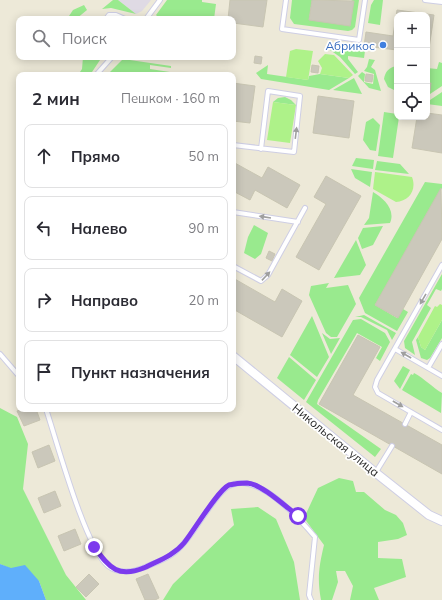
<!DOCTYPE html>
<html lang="ru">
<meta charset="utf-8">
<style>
body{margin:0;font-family:Mulish,sans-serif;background:#f2f2f3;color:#2b2b33}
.controls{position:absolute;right:12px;top:12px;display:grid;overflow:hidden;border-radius:8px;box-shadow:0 2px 10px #0003}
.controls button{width:36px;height:36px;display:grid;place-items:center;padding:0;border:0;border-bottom:1px solid #e1e1e2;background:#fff;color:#2b2b33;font:20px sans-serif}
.stop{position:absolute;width:12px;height:12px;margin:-9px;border:3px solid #7c3aed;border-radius:50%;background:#fff}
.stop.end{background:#7c3aed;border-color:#fff;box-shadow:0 1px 4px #0008}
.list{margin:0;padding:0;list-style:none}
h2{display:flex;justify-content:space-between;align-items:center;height:52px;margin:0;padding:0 16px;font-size:17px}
h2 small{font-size:13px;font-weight:400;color:#7c7c81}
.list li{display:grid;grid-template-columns:26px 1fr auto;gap:12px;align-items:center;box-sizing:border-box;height:64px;margin:0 8px 8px;padding:0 8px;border:1px solid #e1e1e2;border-radius:8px}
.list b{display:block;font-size:15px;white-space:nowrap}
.list em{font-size:13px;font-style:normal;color:#7c7c81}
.icon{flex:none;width:22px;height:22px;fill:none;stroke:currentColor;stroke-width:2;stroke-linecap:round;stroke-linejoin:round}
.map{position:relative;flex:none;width:442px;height:600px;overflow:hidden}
.search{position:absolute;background:#fff;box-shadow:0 2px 10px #0003;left:16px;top:16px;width:220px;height:44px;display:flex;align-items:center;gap:10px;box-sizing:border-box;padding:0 14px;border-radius:8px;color:#7c7c81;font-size:15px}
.panel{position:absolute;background:#fff;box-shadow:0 2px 10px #0003;left:16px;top:72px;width:220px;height:340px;border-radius:8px}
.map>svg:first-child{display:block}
.industrial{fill:#dfdae4}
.green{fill:#99ea8e}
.pitch{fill:#aef289}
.water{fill:#5faffb}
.building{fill:#cbc8bb;stroke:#c8c5b2}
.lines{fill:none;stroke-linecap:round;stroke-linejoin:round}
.lane-casing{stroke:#cecee4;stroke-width:6}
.street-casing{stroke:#cecee4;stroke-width:10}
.lane{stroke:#fff;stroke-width:4}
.street{stroke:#fff;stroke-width:8}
.oneway{fill:#9f9f9f}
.route{stroke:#7c3aed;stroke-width:5}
.shop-dot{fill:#3f7fe0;stroke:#fff;stroke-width:1.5}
.labels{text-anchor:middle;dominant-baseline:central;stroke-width:3.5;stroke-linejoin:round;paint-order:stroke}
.shop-label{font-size:12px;fill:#366cbe;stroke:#fff;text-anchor:end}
.street-label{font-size:12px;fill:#292929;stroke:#fff}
</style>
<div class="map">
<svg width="442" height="600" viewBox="0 0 442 600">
<rect width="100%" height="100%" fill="#ede9d8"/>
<!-- industrial -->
<path class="industrial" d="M 118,0 L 151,0 L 142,11 L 136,14 Z"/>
<!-- green -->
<path class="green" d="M 113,0 L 118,0 L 136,14 L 111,8 L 102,9 Z
M 167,0 L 202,0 L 202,2 L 216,4 L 214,19 L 158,17 L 156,15 Z
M 292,0 L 312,0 L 309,20 L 353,1 L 351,0 L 359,0 L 355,27 L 352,30 L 348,31 L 294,24 L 290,18 Z
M 374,0 L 383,0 L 380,25 L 368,23 L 371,5 Z
M 84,5 L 87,10 L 76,19 L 67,19 L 73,10 Z
M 333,47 L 365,51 L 364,58 L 348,56 L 348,59 L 358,72 L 355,74 L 340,57 L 330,50 Z
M 83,57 L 102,57 L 90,75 L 78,75 L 82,69 Z
M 123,59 L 171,66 L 171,68 L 150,65 L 150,69 L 170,72 L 170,75 L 107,75 Z
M 369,59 L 375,60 L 371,67 L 375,70 L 381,91 L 369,88 L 358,76 L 362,72 L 365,74 L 364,82 L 373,84 L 374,74 L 364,71 L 367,67 Z
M 439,62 L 442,63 L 442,86 L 427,96 L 427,68 L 437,69 Z
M 268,65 L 267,74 L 308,80 L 309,76 L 320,74 L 349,78 L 329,90 L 261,79 L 256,73 Z
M 397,66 L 397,91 L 396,91 L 388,87 L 384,79 C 385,72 389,67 397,66 Z
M 354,78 L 362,94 L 333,90 Z
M 442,92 L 442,106 L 427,104 L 427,102 Z
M 285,97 L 291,100 L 296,105 L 273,102 L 278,98 Z
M 384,112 L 397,114 L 397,117 L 399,117 L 393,158 L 378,156 Z
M 373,118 L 380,125 L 376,151 L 370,150 L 363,140 L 366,122 Z
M 356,158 L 374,160 L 373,169 L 352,166 Z
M 377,161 L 400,164 L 409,174 L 375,170 Z
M 351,169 L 372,172 L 370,187 L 355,178 Z
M 425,182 L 442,184 L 442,188 L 375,305 L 397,318 L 403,309 L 408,312 L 397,331 L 365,313 L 359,298 Z
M 373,192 C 383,198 396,209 390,223 L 364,225 L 369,218 Z
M 254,225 L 268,233 L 261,254 L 255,259 L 244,253 L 248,237 Z
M 383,226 L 373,245 L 362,249 L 358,238 L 363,228 Z
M 356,240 L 366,265 L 360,275 L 334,278 Z
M 442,274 L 442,289 L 441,291 L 436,289 L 427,305 L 431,308 L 412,342 L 415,355 L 405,348 L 404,341 Z
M 329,283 L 326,288 L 348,285 L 356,304 L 337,337 L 331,337 L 326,333 L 309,295 L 311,286 Z
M 364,315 L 396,333 L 392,340 L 387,330 L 361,317 L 355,317 Z
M 312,316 L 329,357 L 317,377 L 290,355 Z
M 361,319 L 385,333 L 390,342 L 380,361 L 376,358 L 382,347 L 357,333 L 318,400 L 317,404 L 381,449 L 375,457 L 306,402 L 353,320 Z
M 442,320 L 442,338 L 430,358 L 427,360 L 421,358 L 416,340 L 418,337 L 421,347 L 425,350 Z
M 322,333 L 330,339 L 340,338 L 331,354 Z
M 289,357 L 316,380 L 304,400 L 277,378 Z
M 403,366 L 410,370 L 400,389 L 394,381 Z
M 414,373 C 425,379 432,387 442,393 L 441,413 L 402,390 L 411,374 L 413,375 Z
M 0,408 L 17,417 L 28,444 L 23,489 L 66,575 L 86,600 L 46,600 L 39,581 L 0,564 Z
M 339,478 L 353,481 L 356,492 L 364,492 L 385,510 L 396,515 L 403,523 L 407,535 L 398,539 L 378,542 L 378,558 L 402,559 L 406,577 L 374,588 L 379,600 L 350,600 L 353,586 L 345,571 L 336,571 L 338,582 L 332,600 L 321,600 C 317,579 319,566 324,545 L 304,518 L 318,488 Z
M 258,507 L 276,519 L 294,562 L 300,600 L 163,600 L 173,584 L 234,525 L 231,509 Z"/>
<!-- pitch -->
<path class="pitch" d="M 296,49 L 313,51 L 308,80 L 286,77 L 290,51 Z
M 325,54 L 334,55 L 353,75 L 349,78 L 320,74 L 322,68 L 318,61 Z
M 273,102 L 296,105 L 290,143 L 267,140 Z
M 375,172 L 412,177 C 417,190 409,201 396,202 L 373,189 Z
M 440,304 L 442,305 L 442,320 L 425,350 L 421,347 L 418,337 L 435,306 L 437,307 Z"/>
<!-- water -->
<path class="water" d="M 0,564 L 11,568 L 25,565 L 39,581 L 46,600 L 0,600 Z"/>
<!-- building -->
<path class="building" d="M 230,0 L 267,0 L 263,27 L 233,23 L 233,19 L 228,19 Z
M 312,0 L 354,1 L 350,26 L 309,20 Z
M 397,10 L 434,15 L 428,55 L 427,15 L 397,15 L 397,50 L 364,46 L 366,32 L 393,36 Z
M 255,56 L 262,57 L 261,64 L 254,63 Z
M 312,65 L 319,66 L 318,73 L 311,72 Z
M 366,74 L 373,75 L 372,82 L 365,81 Z
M 233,83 L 255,86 L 250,123 L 233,121 Z
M 427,83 L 431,83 L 430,91 L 427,91 Z
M 318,96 L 354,101 L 349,138 L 313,133 Z
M 427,113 L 442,115 L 442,153 L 412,148 L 417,117 L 427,117 Z
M 233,162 L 262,178 L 268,167 L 300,185 L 287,208 L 255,190 L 250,200 L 233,191 Z
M 326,176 L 361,196 L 319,270 L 296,257 L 326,204 L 314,197 Z
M 441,188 L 442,239 L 398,318 L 375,305 Z
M 269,251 L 275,254 L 272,261 L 266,258 Z
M 233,278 L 275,302 L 282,289 L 302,301 L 282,337 L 233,309 Z
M 358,335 L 380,347 L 353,395 L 442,445 L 442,474 L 319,404 Z
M 23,409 L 36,409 L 40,420 L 24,426 L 17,411 Z
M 49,445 L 55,461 L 38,468 L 32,452 Z
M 55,491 L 61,506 L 44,513 L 38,498 Z
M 75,529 L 81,544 L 64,551 L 58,536 Z
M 89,574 L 99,584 L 86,597 L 76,587 Z
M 148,574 L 159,598 L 155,600 L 145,600 L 136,579 Z"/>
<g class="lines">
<defs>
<path id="lane" d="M 286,0 L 282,29 L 359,40 L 365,0
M 425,0 L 442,2
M 106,19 L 109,15 L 116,15 L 125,19
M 146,19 L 160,0
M 96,75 L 112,57
M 233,145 L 294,152 L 300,96 L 268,91 L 261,149
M 233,212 L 298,222
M 442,265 L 377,380 L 375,387 L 378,393 L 442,430
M 233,266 L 261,281 L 268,275 L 305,208
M 395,349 L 442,376
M 0,354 L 19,376
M 428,368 L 442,344
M 46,409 C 57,442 85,547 108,566 C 118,574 133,572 143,568 C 152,564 162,561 171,555 C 183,547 192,533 200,521 C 207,512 219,491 229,486 C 257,471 299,518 315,537 L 309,595 L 311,600
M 405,424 L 411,412
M 376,472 L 392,446"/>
<path id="street" d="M 233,356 L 376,473 L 429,515 L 442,521"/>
</defs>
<!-- lane casing -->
<use href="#lane" class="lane-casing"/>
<!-- street casing -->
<use href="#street" class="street-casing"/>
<!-- lane -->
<use href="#lane" class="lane"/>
<!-- street -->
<use href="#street" class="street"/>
</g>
<!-- one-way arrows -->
<defs><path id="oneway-solid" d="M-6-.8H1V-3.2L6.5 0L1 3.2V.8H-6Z"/></defs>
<g class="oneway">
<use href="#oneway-solid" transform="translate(296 133) rotate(-83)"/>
<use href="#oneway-solid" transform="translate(265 217) rotate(-171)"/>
<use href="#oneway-solid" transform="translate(266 276) rotate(-47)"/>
<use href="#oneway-solid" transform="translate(423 299) rotate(120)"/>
<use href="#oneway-solid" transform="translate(406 355) rotate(-150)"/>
<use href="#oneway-solid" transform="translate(398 404) rotate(30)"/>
</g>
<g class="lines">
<!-- route -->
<path class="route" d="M 94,547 C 110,568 118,579 146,567 C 160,560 174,555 184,543 C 194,531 217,491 229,485 C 233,484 243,483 247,483 C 262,484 286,507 298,516"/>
</g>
<!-- markers -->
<circle class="shop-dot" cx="383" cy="45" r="4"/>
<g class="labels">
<!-- shop labels -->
<g class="shop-label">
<text x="375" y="45">Абрикос</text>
</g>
<!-- street labels -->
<g class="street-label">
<text transform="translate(336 440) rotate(39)">Никольская улица</text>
</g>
</g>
</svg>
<div class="controls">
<button>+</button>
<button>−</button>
<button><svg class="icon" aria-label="locate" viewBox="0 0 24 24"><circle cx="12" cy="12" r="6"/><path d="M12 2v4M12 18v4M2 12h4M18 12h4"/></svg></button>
</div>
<div class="stop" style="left:298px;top:516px"></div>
<div class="stop end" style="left:94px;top:547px"></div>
<div class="search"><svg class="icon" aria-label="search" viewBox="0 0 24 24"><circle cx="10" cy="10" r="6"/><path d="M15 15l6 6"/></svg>Поиск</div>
<section class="panel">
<h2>2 мин<small>Пешком · 160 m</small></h2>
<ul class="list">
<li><svg class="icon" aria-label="ahead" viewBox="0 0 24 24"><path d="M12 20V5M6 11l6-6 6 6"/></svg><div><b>Прямо</b></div><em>50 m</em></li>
<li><svg class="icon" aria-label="left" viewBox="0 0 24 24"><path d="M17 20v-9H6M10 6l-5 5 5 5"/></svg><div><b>Налево</b></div><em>90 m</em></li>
<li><svg class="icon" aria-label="right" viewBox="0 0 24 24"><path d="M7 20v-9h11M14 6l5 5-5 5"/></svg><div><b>Направо</b></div><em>20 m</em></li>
<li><svg class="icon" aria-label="arrive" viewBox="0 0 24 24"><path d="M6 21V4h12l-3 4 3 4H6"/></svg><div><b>Пункт назначения</b></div></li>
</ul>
</section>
</div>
